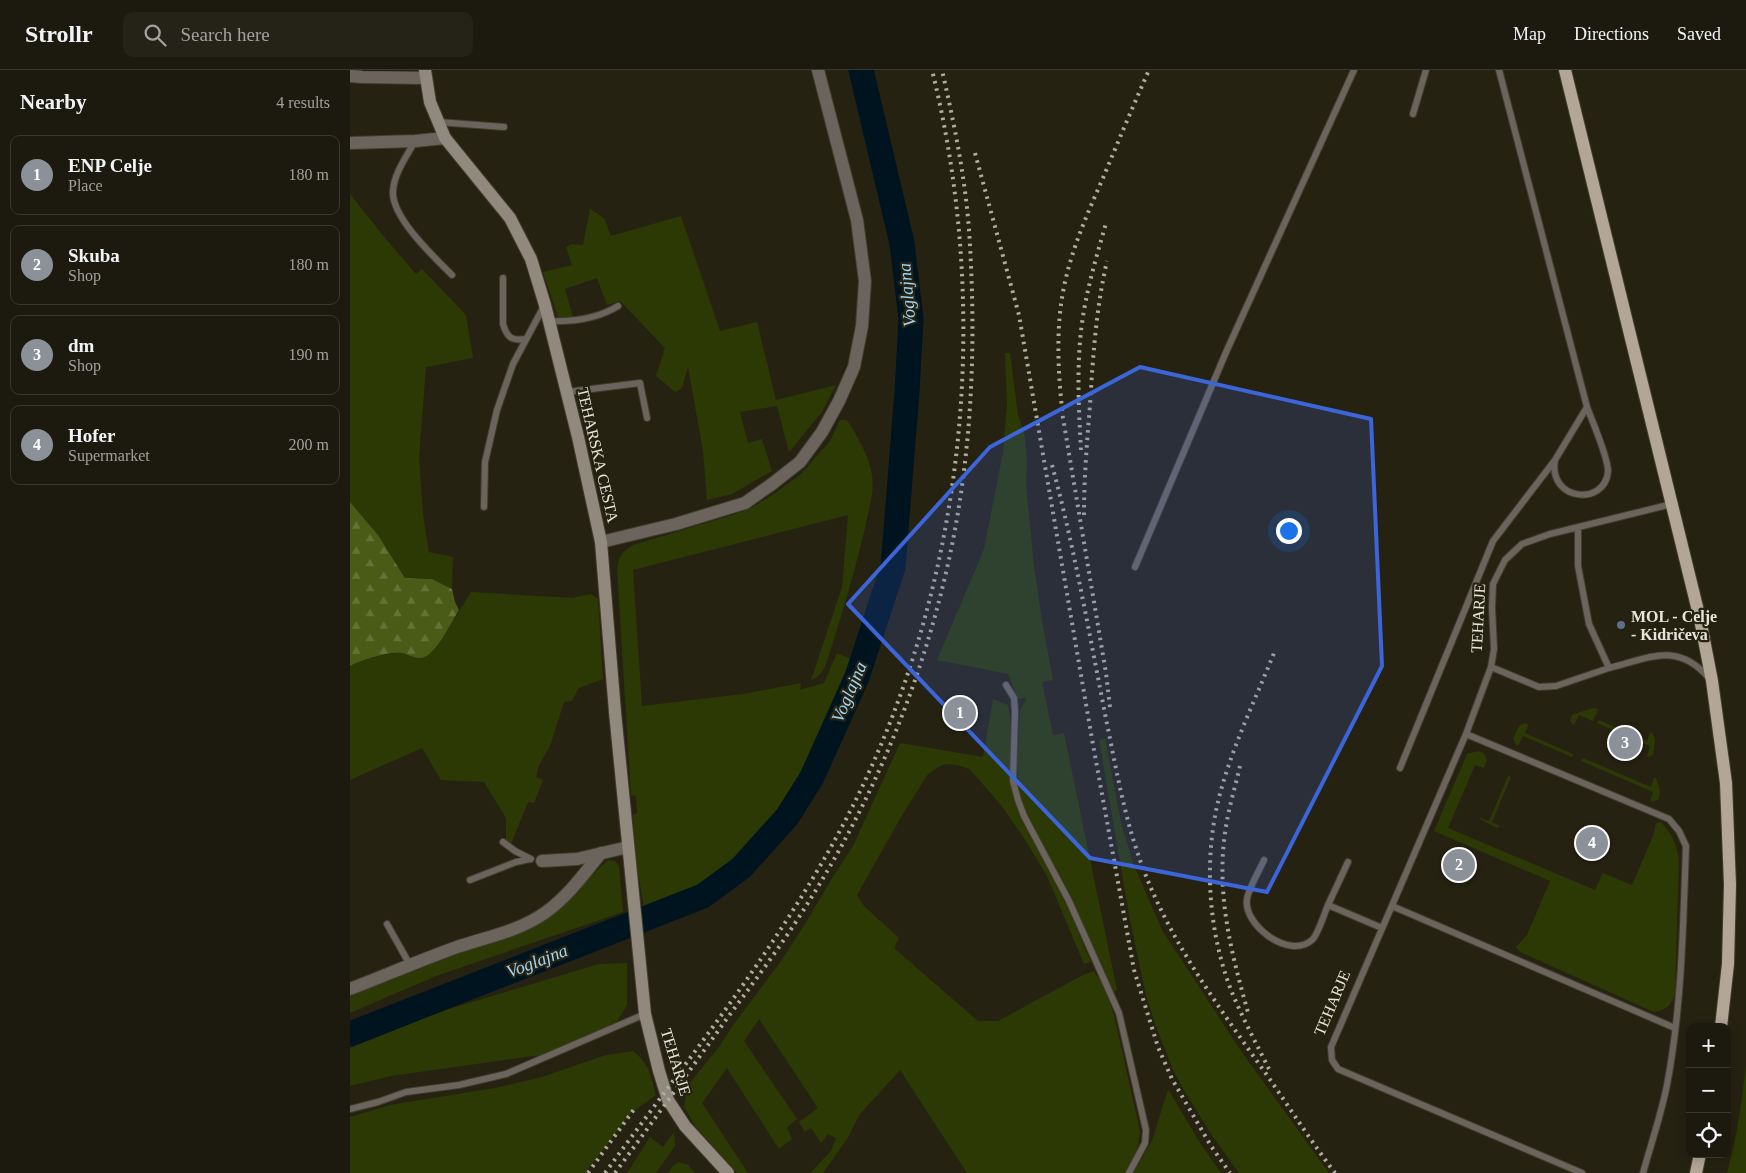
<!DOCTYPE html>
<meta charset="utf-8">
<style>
body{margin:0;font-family:"Times New Roman",serif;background:#252317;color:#f1f3f6}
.controls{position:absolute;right:15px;bottom:15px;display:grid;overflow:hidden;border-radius:10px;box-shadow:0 2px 12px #0003}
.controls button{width:45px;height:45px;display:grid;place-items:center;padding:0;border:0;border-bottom:1px solid #3a382e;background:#1c1a0e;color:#f1f3f6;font:25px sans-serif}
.you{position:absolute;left:938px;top:460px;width:18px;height:18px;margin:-12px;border:4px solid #fff;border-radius:50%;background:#1a73e8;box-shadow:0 0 0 8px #1a73e833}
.badge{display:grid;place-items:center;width:32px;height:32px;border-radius:50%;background:#8c9099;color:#fff;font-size:16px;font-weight:700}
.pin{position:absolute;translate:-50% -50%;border:2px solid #fff;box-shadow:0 1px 5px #0006}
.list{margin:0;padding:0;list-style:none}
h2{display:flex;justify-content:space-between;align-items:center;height:65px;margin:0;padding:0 20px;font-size:21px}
h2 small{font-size:16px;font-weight:400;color:#a0a19e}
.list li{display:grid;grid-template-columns:32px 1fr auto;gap:15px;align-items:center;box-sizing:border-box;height:80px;margin:0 10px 10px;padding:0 10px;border:1px solid #3a382e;border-radius:10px}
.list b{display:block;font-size:19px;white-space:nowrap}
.list p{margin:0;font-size:16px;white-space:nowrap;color:#a0a19e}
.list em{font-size:16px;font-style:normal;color:#a0a19e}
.icon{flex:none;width:28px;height:28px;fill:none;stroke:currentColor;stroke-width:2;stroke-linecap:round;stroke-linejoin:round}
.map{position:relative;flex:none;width:1396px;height:1103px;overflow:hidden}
header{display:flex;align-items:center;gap:30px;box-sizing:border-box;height:70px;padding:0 25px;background:#1c1a0e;border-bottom:1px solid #3a382e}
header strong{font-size:24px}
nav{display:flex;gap:28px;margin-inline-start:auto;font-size:18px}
.search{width:350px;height:45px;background:#252317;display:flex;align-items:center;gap:12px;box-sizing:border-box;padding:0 18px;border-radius:10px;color:#a0a19e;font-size:19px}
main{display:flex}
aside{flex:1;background:#1c1a0e}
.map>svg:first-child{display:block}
.green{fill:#2c3905}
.forest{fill:url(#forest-firs)}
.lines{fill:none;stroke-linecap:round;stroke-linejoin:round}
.river{stroke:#001420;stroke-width:25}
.lane-casing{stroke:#413d2e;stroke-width:8}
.street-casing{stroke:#413d2e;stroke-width:14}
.secondary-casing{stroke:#413d2e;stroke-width:14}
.primary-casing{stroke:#413d2e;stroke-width:14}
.lane{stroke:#6a645d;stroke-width:6}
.street{stroke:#6a645d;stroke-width:12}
.secondary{stroke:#92897e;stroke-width:12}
.primary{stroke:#b2a697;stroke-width:12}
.rail{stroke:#afada0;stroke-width:4;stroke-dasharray:2.5 5;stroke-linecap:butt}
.marked{fill:#3b65d8;fill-opacity:0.2;stroke:#3b65d8;stroke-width:4;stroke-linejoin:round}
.service-dot{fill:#5c6f8a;stroke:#262212;stroke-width:2}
.labels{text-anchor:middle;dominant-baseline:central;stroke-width:4.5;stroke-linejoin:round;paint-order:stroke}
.street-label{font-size:16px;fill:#e8e6db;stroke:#262212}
.poi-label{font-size:16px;font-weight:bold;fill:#e8e6db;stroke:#262212;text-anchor:start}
.water-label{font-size:18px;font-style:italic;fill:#9fd7fa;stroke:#262212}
</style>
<header>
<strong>Strollr</strong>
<div class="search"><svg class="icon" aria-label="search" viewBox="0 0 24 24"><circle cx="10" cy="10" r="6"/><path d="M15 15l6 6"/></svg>Search here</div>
<nav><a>Map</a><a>Directions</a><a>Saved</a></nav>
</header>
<main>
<aside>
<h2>Nearby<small>4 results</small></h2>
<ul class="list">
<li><span class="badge">1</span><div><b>ENP Celje</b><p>Place</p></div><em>180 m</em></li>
<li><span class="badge">2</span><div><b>Skuba</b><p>Shop</p></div><em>180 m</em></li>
<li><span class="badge">3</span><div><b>dm</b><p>Shop</p></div><em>190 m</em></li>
<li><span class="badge">4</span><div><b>Hofer</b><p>Supermarket</p></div><em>200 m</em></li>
</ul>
</aside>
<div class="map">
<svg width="1396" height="1103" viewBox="0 0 1396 1103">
<defs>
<pattern id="forest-firs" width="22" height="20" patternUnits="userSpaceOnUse" patternTransform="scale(1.25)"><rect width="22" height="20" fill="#495b16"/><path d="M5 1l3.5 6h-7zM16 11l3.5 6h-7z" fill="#637337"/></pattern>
</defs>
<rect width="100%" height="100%" fill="#262212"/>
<!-- green -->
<path class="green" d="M 0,124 L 35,168 L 66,204 L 72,199 L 116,245 L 123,288 L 76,297 L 69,388 L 73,444 L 79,482 L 103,487 L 102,519 L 82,509 L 55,508 L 28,465 L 0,432 Z
M 240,139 L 254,148 L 261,166 L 331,146 L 370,261 L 407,252 L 426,330 L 486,315 L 472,342 L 439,382 L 427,336 L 390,342 L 398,373 L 412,369 L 422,401 L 382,424 L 357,430 L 353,381 L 338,297 L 332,318 L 325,322 L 306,306 L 315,278 L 270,231 L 257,235 L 247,208 L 215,219 L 223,247 L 208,247 L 193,202 L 222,195 L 216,177 L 222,174 L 233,175 Z
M 655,283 L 660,283 L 668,345 L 675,366 L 677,393 L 676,415 L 684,496 L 692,550 L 703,610 L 692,612 L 703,665 L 714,663 L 767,920 L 763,922 L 712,810 L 676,745 L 668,714 L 667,694 L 670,640 L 676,630 L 675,628 L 668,629 L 658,604 L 587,590 L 634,479 L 653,382 L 657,333 Z
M 490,350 L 496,350 L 499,353 C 509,369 519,387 522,405 C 525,423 518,441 515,458 C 504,505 490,551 475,597 C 471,603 468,608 461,610 L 492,517 L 498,445 L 283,500 L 292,636 L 393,624 L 451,613 L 450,620 L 474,613 L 487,583 L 501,589 L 446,714 L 437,731 L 420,751 L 385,787 L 351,815 L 323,829 L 294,838 L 286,791 L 283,745 L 287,743 L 286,726 L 281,725 L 267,499 C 269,486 272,482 283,475 L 386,444 L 406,435 L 424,424 L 451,404 L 480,371 Z
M 121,522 L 222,528 L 241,524 L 248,529 L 253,609 L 229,618 L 222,631 L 214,632 L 200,676 L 189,695 L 186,707 L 193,710 L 184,733 L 178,732 L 161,774 L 156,770 L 156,748 L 134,712 L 91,710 L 72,678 L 0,710 L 0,596 C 11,590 39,582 52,583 C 61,584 68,592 77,585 C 89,577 112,536 121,522 Z
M 643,629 L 658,635 C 665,666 657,698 665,730 C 671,756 690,780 702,805 C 717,833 728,863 741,892 L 734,894 L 697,806 L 674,768 L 651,735 L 624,704 L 619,699 L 608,695 L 596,694 L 588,697 L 578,704 L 551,747 L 507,825 L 514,836 L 549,868 L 544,878 L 628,951 L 648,951 L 733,905 L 744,901 L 746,905 L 751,908 L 764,945 L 790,1061 C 789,1080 783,1087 776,1103 L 617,1103 L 550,1000 L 510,1044 L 497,1069 L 473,1103 L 460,1103 L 481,1081 L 486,1068 L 478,1064 L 471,1073 L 461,1058 L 455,1062 L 449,1052 L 468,1038 L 409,949 L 394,971 L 447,1049 L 437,1057 L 442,1069 L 429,1079 L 377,998 L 352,1033 L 398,1103 L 387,1103 L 346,1057 L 334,1037 L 338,1015 L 369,977 L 381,958 L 431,891 L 455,854 L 481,810 L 503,776 L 550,673 L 633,687 Z
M 1243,638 L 1248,639 L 1243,651 L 1229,645 L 1224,655 L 1220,651 L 1222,645 Z
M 1249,650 L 1297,671 L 1300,663 L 1302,662 L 1305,670 L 1303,685 L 1297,687 L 1300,676 L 1247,653 Z
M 1175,653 L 1178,655 L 1175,663 L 1223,684 L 1222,687 L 1173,666 L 1168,676 L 1167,676 L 1163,669 L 1169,656 Z
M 755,668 L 771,752 L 783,793 L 812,860 L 891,981 L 979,1103 L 889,1103 L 861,1064 L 835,1022 L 823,1000 L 805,954 L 796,925 L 780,850 L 749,670 Z
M 1128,681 L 1134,683 L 1137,690 L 1134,698 L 1125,695 L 1098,758 L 1245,820 L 1253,803 L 1282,815 L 1303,766 L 1306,753 L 1311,752 C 1322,764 1326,773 1329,789 L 1325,924 C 1321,936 1316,940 1304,942 L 1170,882 L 1166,877 L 1177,865 L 1200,811 L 1084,761 L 1117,684 Z
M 1233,688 L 1301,717 L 1304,708 L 1306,708 L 1310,720 L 1309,729 L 1303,732 L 1300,731 L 1303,722 L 1231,691 Z
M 1158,706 L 1161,707 L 1142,752 L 1150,756 L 1147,758 L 1130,749 L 1130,748 L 1139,751 Z
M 258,790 L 265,791 L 269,796 L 273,842 L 86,906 L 0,943 L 0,924 L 117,878 L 219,827 Z
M 277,893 L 277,935 L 268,950 L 257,963 L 247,968 L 191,985 L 41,1006 L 0,1016 L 0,978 L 92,941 L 249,894 Z
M 283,981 C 299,993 301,1006 306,1025 L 281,1043 L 235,1103 L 0,1103 L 0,1047 L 40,1035 L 145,1018 L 192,1007 L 256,985 Z
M 1396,994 L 1396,1103 L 1377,1103 C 1387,1067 1392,1031 1396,994 Z
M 818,1019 L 850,1073 L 871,1103 L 783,1103 L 802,1071 Z
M 324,1062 L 325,1076 L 306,1103 L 277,1103 L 300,1067 L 313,1077 Z
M 329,1092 L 338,1095 L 345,1103 L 318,1103 L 324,1095 Z"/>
<!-- forest -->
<path class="forest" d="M 0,432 L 28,465 L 55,508 L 82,509 L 102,519 L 105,532 L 109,540 C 101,553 90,576 78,585 C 69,592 61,585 52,583 C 40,581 11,590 0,596 Z"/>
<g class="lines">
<!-- river -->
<path class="river" d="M 0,964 L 353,826 L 391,798 L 437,747 L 462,707 L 507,607 L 543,497 L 557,322 L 561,249 L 552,173 L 511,0"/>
<defs>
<path id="lane" d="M 1149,0 L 1237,337
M 1063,44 L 1076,0
M 88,52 L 154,57
M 65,71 C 57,86 44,103 43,121 C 41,147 84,187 102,205
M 153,208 L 153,254 C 157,268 162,271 176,269
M 199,251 C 223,252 247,249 268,236
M 217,322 L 290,313 L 297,348
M 1237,337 C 1243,353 1258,387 1258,401 C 1256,436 1198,432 1205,390 Z
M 134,437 L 135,392 L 147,340 L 163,294 L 194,236
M 1228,457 L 1228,496 L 1239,554 L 1259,598 C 1300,588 1327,571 1359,608
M 785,497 L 877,280 L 1004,0
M 1141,597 L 1189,617 L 1206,616 L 1259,598
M 656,615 L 664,628 L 665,642 L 663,711 L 668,730 L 674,746 L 719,831 L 769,943 L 796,1060 L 795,1073 L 779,1103
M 1116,664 L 1319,749 L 1329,761 L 1336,776 C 1333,856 1332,936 1317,1015 C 1311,1045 1301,1074 1293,1103
M 1050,698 L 1143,471 L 1205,390
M 153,772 L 165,781 L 181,789
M 914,790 C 910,799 898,820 897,829 C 893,855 939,890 962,870 C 968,865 974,844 978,835 L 1032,858
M 120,810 L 166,792 L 180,789
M 978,835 L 998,792
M 1042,836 L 1325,958
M 37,854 L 60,895
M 0,1039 L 28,1032 L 56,1022 L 109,1015 L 156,1004 L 295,944
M 1232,1103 L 988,999 L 982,990 L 981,977 L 1116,664 L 1141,597 L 1144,579 L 1142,538 L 1143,514 L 1155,490 L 1172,474 L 1200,464 L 1322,434"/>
<path id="street" d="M 0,6 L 12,7 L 75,8
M 0,73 L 65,71 L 95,68
M 251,472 L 326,454 L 395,433 L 422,414 L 450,392 L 472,362 L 489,331 L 504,297 L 512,256 L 515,211 L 507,150 L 468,0
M 192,791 L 227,789 L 278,777
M 0,919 C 36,905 71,890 107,877 C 137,867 170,861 196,842 C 218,826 234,804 251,783"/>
<path id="secondary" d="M 75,0 L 80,32 L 95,68 L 160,148 L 181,189 L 195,235 L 228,367 L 251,472 L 265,642 L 295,944 L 309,1001 L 318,1030 L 335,1056 L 378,1103"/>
<path id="primary" d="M 1215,0 L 1350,549 L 1362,611 L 1376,713 L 1380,815 L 1378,894 L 1371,957
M 1346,1103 L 1350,1084"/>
</defs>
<!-- lane casing -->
<use href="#lane" class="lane-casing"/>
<!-- street casing -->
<use href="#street" class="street-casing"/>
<!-- secondary casing -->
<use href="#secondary" class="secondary-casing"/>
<!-- primary casing -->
<use href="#primary" class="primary-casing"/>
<!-- lane -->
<use href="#lane" class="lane"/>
<!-- street -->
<use href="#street" class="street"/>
<!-- secondary -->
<use href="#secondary" class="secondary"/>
<!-- primary -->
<use href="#primary" class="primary"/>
<!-- rail -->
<path class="rail" d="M 625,83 L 669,245 L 742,669 L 784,900 L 808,977 L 822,1009 L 861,1076 L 880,1103
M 731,380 C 729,344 727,308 730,272 C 733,231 745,192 756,153
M 702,395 C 725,480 740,568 757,654 C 766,698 774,744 789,787 C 816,866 866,933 914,1001 C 938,1035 960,1070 985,1103
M 734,445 C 734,408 737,372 740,335 C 743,286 746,239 757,191
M 760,637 L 756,603 L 713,348 C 708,303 705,256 715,212 C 723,176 738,142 753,108 C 768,72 783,36 799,0
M 890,696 C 885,718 878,740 875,763 C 866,826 882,886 899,946
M 919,999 C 906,973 892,947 881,920 C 859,863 854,796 867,736 C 879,683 904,633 924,583
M 238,1103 L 285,1038
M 255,1103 C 335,993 422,885 487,766 C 613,536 645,254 582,0
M 265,1103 C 303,1051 341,999 378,947 C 407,908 436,869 461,828 C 544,695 600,539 616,383 C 624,309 624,234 619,160 C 615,106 604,53 592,0"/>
</g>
<!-- marked area -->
<path class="marked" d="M 790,297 L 1021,349 L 1032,596 L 917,822 L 740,788 L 498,534 L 640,377 Z"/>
<!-- markers -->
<circle class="service-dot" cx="1271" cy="555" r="5"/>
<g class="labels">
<!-- street labels -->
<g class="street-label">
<text transform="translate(248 385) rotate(77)">TEHARSKA CESTA</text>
<text transform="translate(1128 548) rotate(-87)">TEHARJE</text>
<text transform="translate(982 933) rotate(-67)">TEHARJE</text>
<text transform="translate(326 992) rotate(73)">TEHARJE</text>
</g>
<!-- poi labels -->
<g class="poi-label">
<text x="1281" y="546">MOL - Celje<tspan x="1281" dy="18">- Kidričeva</tspan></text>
</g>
<!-- water labels -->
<g class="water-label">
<text transform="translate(557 225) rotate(-95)">Voglajna</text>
<text transform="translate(499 622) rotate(-67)">Voglajna</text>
<text transform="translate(187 891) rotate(-21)">Voglajna</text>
</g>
</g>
</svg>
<div class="controls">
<button>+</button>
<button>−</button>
<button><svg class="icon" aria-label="locate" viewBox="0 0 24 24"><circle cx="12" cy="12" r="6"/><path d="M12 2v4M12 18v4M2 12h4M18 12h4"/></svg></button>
</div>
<div class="you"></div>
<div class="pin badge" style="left:610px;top:643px">1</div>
<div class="pin badge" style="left:1109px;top:795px">2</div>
<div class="pin badge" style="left:1275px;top:673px">3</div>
<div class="pin badge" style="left:1242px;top:773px">4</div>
</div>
</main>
